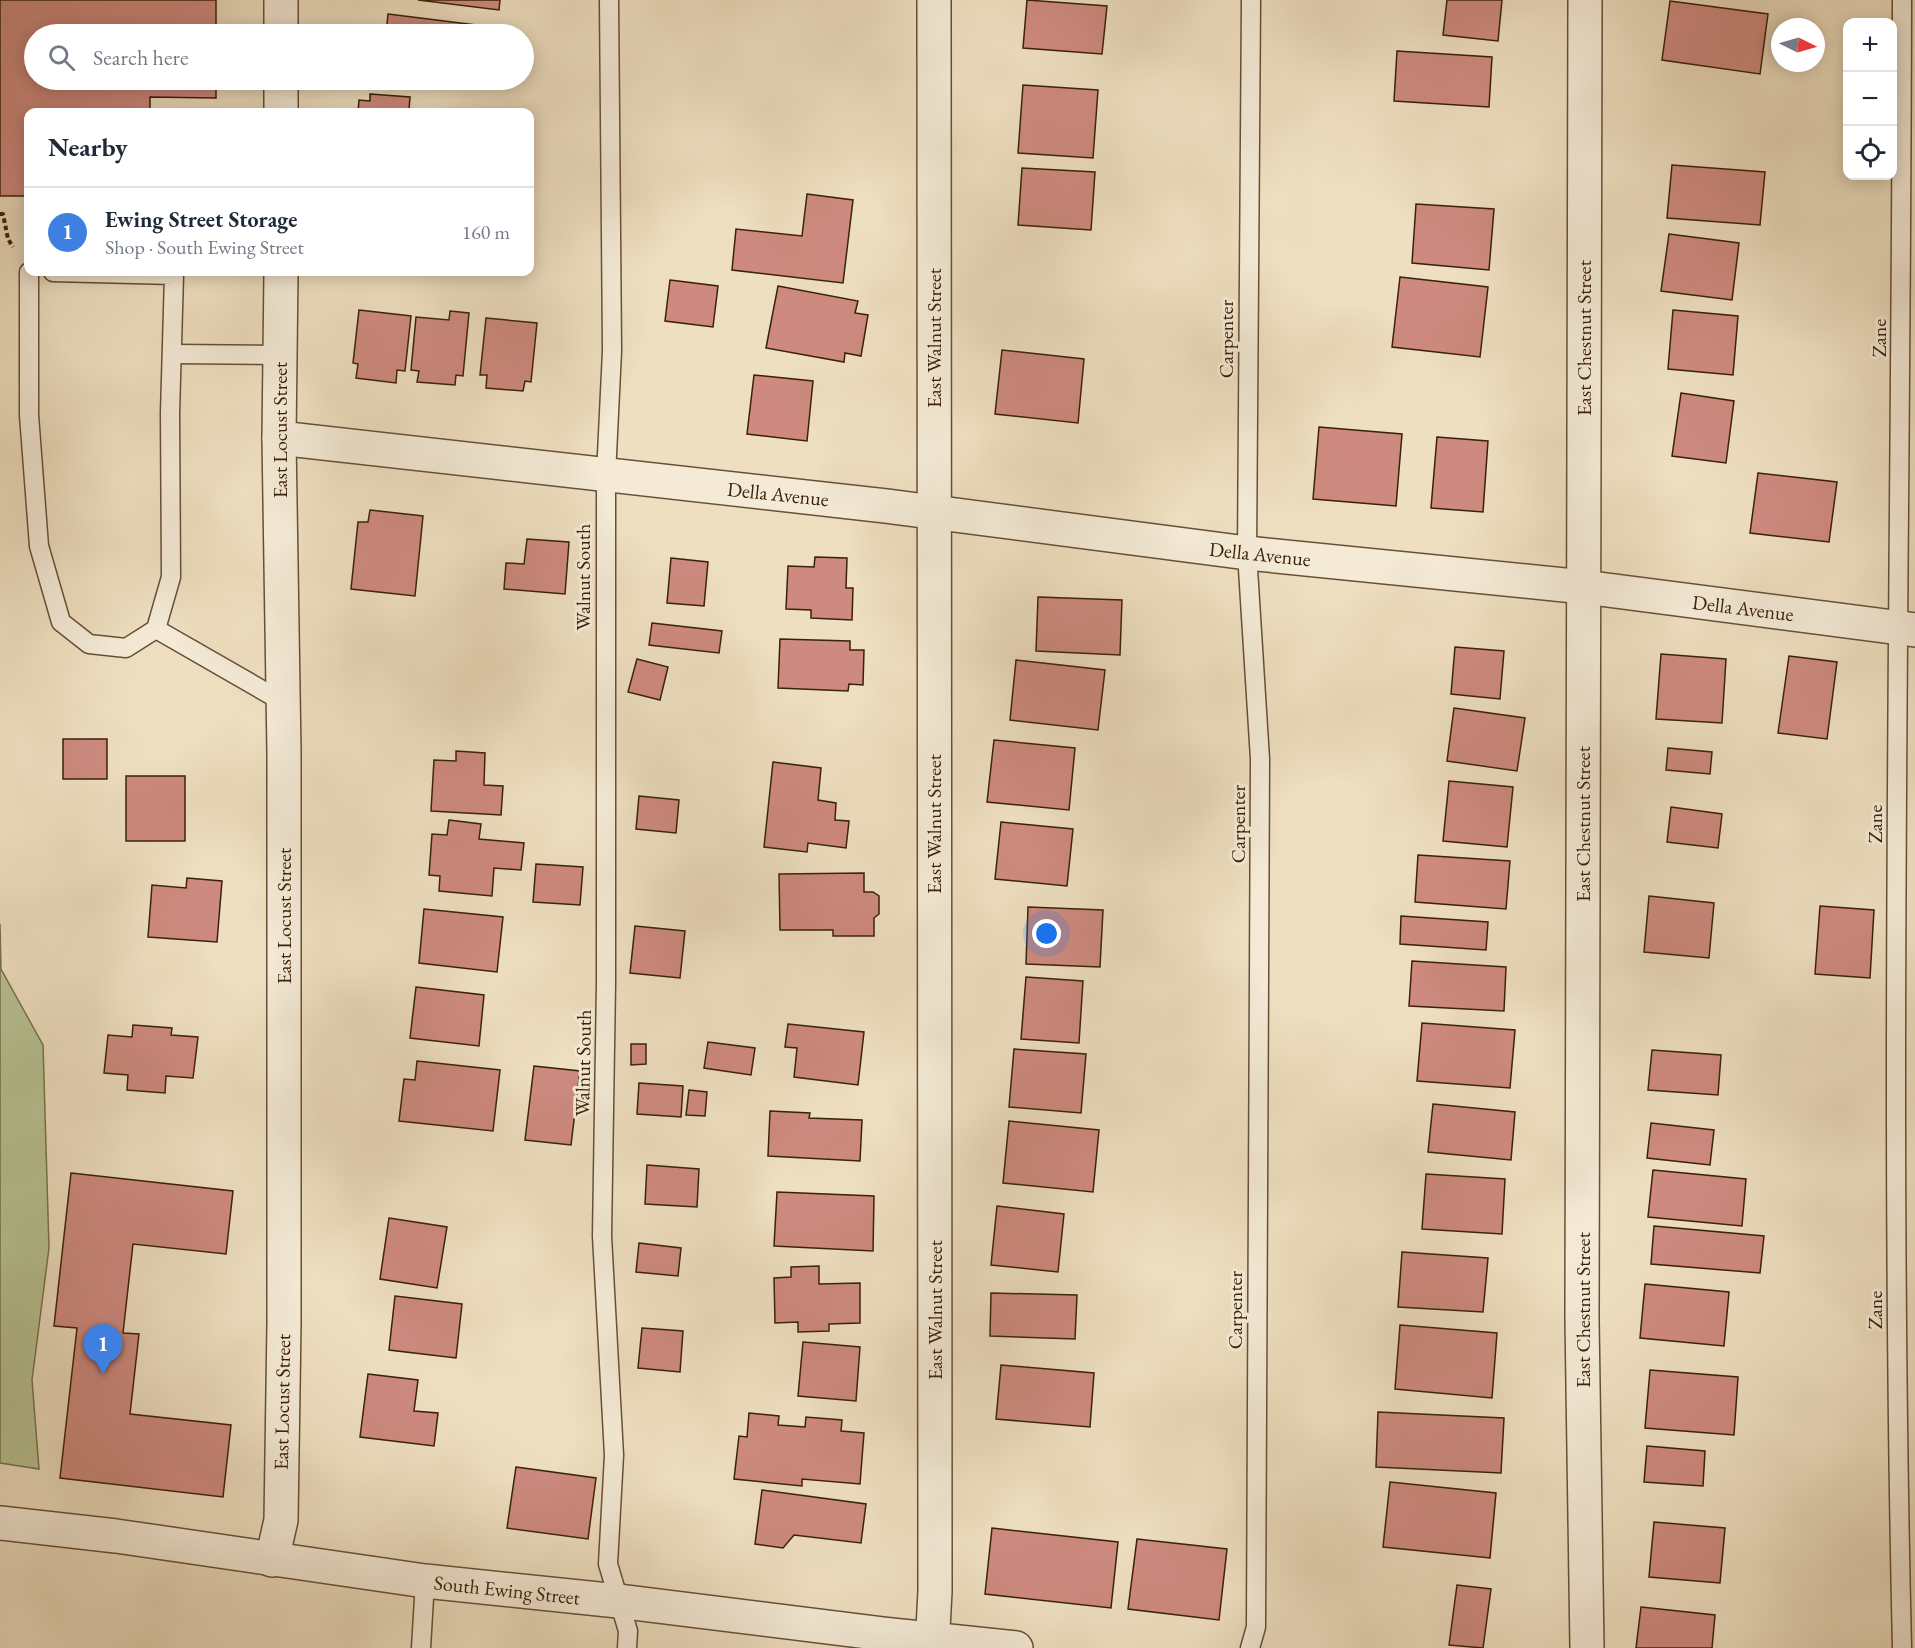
<!DOCTYPE html>
<html lang="en">
<head>
<meta charset="utf-8">
<style>
	:root { --surface:#fff; --page:#f2f2f3; --text:#1f2937; --muted:#747a83; --line:#e0e1e3; --accent:#8f2418 }
	body { margin:0; font-family:"EB Garamond",serif; background:var(--page); color:var(--text) }
	.controls { position:absolute; right:18px; top:18px; display:grid; overflow:hidden; border-radius:12px; box-shadow:0 3px 15px #0003 }
	.controls button { width:54px; height:54px; display:grid; place-items:center; padding:0; border:0; border-bottom:2px solid var(--line); background:var(--surface); color:var(--text); font:30px sans-serif }
	.compass { position:absolute; left:1771px; top:18px; width:54px; height:54px; border-radius:50%; background:var(--surface); box-shadow:0 3px 15px #0003; rotate:95deg }
	.you { position:absolute; left:1047px; top:934px; width:21px; height:21px; margin:-15px; border:4px solid #fff; border-radius:50%; background:#1a73e8; box-shadow:0 0 0 9px #1a73e833 }
	.badge { display:grid; place-items:center; width:39px; height:39px; border-radius:50%; background:var(--accent); color:#fff; font-size:20px; font-weight:700 }
	.pin { position:absolute; translate:-50% -50px; filter:drop-shadow(0 2px 3px #0008) }
	.pin::after { content:''; position:absolute; top:32px; width:21px; height:18px; background:inherit; clip-path:polygon(0 0,100% 0,50% 100%) }
	.list { margin:0; padding:0; list-style:none }
	h2 { display:flex; justify-content:space-between; align-items:center; height:78px; margin:0; padding:0 24px; font-size:26px }
	h2 small { font-size:20px; font-weight:400; color:var(--muted) }
	.list li { display:grid; grid-template-columns:39px 1fr auto; gap:18px; align-items:center; box-sizing:border-box; height:90px; padding:0 24px; border-top:2px solid var(--line) }
	.list b { display:block; font-size:22px; white-space:nowrap }
	.list p { margin:0; font-size:20px; white-space:nowrap; color:var(--muted) }
	.list em { font-size:20px; font-style:normal; color:var(--muted) }
	.icon { flex:none; width:33px; height:33px; fill:none; stroke:currentColor; stroke-width:2; stroke-linecap:round; stroke-linejoin:round }
	.map { position:relative; flex:none; width:1915px; height:1648px; overflow:hidden }
	.search { position:absolute; background:var(--surface); box-shadow:0 3px 15px #0003; left:24px; top:24px; width:510px; height:66px; display:flex; align-items:center; gap:15px; box-sizing:border-box; padding:0 21px; border-radius:33px; color:var(--muted); font-size:22px }
	.panel { position:absolute; background:var(--surface); box-shadow:0 3px 15px #0003; left:24px; top:108px; width:510px; height:168px; border-radius:12px }
	.map>svg:first-child { display:block }
</style>
</head>
<body>
<div class="map">
<svg width="1915" height="1648" viewBox="0 0 1915 1648">
	<rect width="100%" height="100%" fill="#eedfc0"/>
	<filter id="stains"><feTurbulence type="fractalNoise" baseFrequency=".00333" numOctaves="4"/><feColorMatrix values="0 0 0 0 .2 0 0 0 0 .09 0 0 0 0 .02 0 0 0 .5 -.17"/></filter>
	<radialGradient id="worn" r=".72"><stop offset=".6" stop-color="#630" stop-opacity="0"/><stop offset="1" stop-color="#630" stop-opacity=".3"/></radialGradient>
	<!-- green -->
	<polygon fill="#b7c293" stroke="#78724d" stroke-width="1.5" points="0,924 1,969 43,1045 49,1248 32,1380 39,1469 0,1463"/>
	<!-- building -->
	<g fill="#ce8a80" stroke="#3a2107" stroke-width="1.5">
		<polygon points="0,0 216,0 216,34 34,34 34,80 216,80 216,98 150,97 150,112 28,112 28,196 0,196"/>
		<polygon points="418,0 500,0 499,10"/>
		<polygon points="1027,0 1107,6 1102,54 1023,48"/>
		<polygon points="1447,0 1502,0 1498,41 1443,35"/>
		<polygon points="1670,1 1768,14 1760,74 1662,60"/>
		<polygon points="388,14 508,29 508,34 386,34"/>
		<polygon points="1397,51 1492,57 1489,107 1394,101"/>
		<polygon points="1023,85 1098,90 1093,158 1018,153"/>
		<polygon points="370,94 410,97 409,110 443,112 358,112 359,100 370,101"/>
		<polygon points="1672,165 1765,172 1760,225 1667,218"/>
		<polygon points="1022,168 1095,172 1091,230 1018,225"/>
		<polygon points="807,194 853,200 843,283 732,270 736,229 802,236"/>
		<polygon points="1416,204 1494,209 1489,270 1412,263"/>
		<polygon points="1669,234 1739,243 1732,300 1661,291"/>
		<polygon points="1400,277 1488,287 1480,357 1392,347"/>
		<polygon points="670,280 718,286 713,327 665,321"/>
		<polygon points="778,286 858,301 855,313 868,315 861,356 845,353 844,362 766,348"/>
		<polygon points="359,310 411,316 405,371 397,370 396,383 356,378 358,364 353,363"/>
		<polygon points="1673,310 1738,316 1733,375 1668,369"/>
		<polygon points="450,311 469,313 463,376 456,375 455,385 417,382 419,371 411,370 416,317 449,320"/>
		<polygon points="486,318 537,323 531,382 525,381 523,391 486,388 487,375 480,375"/>
		<polygon points="1002,350 1084,359 1078,423 995,414"/>
		<polygon points="754,375 813,381 807,441 747,434"/>
		<polygon points="1681,393 1734,401 1726,463 1672,456"/>
		<polygon points="1319,427 1402,434 1396,506 1313,499"/>
		<polygon points="1437,437 1488,441 1483,512 1431,508"/>
		<polygon points="1758,473 1837,482 1829,542 1750,533"/>
		<polygon points="370,510 423,516 415,596 351,589 358,522 368,522"/>
		<polygon points="527,539 569,542 565,594 504,589 506,563 524,564"/>
		<polygon points="815,557 847,558 846,588 853,588 852,620 811,618 811,610 786,609 788,566 814,567"/>
		<polygon points="671,558 708,562 704,606 667,603"/>
		<polygon points="1038,597 1122,600 1120,655 1036,651"/>
		<polygon points="652,623 722,631 719,653 649,645"/>
		<polygon points="780,639 850,641 850,650 864,650 863,685 849,684 848,691 778,688"/>
		<polygon points="1455,647 1504,651 1500,699 1451,694"/>
		<polygon points="1661,654 1726,659 1722,723 1656,719"/>
		<polygon points="1789,656 1837,662 1827,739 1778,733"/>
		<polygon points="637,659 668,667 660,700 628,692"/>
		<polygon points="1016,660 1105,670 1098,730 1010,720"/>
		<polygon points="1454,708 1525,718 1517,771 1447,761"/>
		<rect x="63" y="739" width="44" height="40"/>
		<polygon points="994,740 1075,748 1069,810 987,802"/>
		<polygon points="1668,748 1712,752 1710,774 1666,770"/>
		<polygon points="456,751 485,753 484,785 503,786 501,815 431,811 434,760 456,761"/>
		<polygon points="773,762 821,768 818,800 836,803 835,820 849,821 846,848 808,843 807,852 764,847"/>
		<rect x="126" y="776" width="59" height="65"/>
		<polygon points="1449,781 1513,787 1507,847 1443,841"/>
		<polygon points="639,796 679,800 676,833 636,829"/>
		<polygon points="1671,807 1722,814 1718,848 1667,842"/>
		<polygon points="449,820 481,824 479,839 524,843 521,870 494,868 492,896 439,891 440,876 429,875 432,834 447,835"/>
		<polygon points="1001,822 1073,829 1067,886 995,879"/>
		<polygon points="1418,855 1510,861 1506,909 1415,902"/>
		<polygon points="536,864 583,867 580,905 533,902"/>
		<polygon points="864,873 864,892 873,892 879,896 879,914 874,918 874,936 833,936 833,930 780,930 779,874"/>
		<polygon points="187,878 222,881 217,942 148,937 152,885 186,888"/>
		<polygon points="1649,896 1714,903 1709,958 1644,952"/>
		<polygon points="1820,906 1874,910 1870,978 1815,974"/>
		<polygon points="1028,907 1103,910 1100,967 1026,964"/>
		<polygon points="424,909 503,917 497,972 419,963"/>
		<polygon points="1401,916 1488,922 1486,950 1400,944"/>
		<polygon points="635,926 685,931 680,978 630,973"/>
		<polygon points="1412,961 1506,967 1504,1011 1409,1006"/>
		<polygon points="1026,977 1083,981 1079,1043 1021,1039"/>
		<polygon points="416,987 484,995 479,1046 410,1038"/>
		<polygon points="1422,1023 1515,1030 1510,1088 1417,1081"/>
		<polygon points="788,1024 864,1032 858,1085 794,1077 797,1048 785,1047"/>
		<polygon points="133,1025 172,1028 171,1035 198,1037 193,1078 166,1076 165,1093 127,1090 128,1075 104,1073 108,1035 132,1037"/>
		<polygon points="708,1042 755,1048 751,1075 704,1068"/>
		<polygon points="631,1044 646,1044 646,1064 631,1065"/>
		<polygon points="1014,1049 1086,1054 1081,1113 1009,1107"/>
		<polygon points="1652,1050 1721,1055 1718,1095 1648,1090"/>
		<polygon points="417,1061 500,1070 493,1131 399,1121 404,1079 415,1080"/>
		<polygon points="534,1066 580,1071 571,1145 525,1140"/>
		<polygon points="639,1083 683,1086 681,1117 637,1114"/>
		<polygon points="689,1090 707,1092 705,1116 686,1115"/>
		<polygon points="1433,1104 1515,1112 1511,1160 1428,1152"/>
		<polygon points="770,1111 810,1113 809,1118 862,1120 860,1161 768,1156"/>
		<polygon points="1009,1121 1099,1130 1093,1192 1003,1183"/>
		<polygon points="1651,1123 1714,1130 1710,1165 1647,1158"/>
		<polygon points="647,1165 699,1169 697,1207 645,1204"/>
		<polygon points="1653,1170 1746,1179 1742,1226 1648,1217"/>
		<polygon points="71,1173 233,1191 226,1254 133,1244 123,1333 139,1334 130,1414 231,1425 223,1497 60,1478 77,1328 54,1326"/>
		<polygon points="1426,1174 1505,1179 1502,1234 1422,1229"/>
		<polygon points="777,1192 874,1196 873,1251 774,1246"/>
		<polygon points="997,1206 1064,1214 1058,1272 991,1265"/>
		<polygon points="389,1218 447,1227 437,1288 380,1279"/>
		<polygon points="1654,1226 1764,1236 1760,1273 1651,1264"/>
		<polygon points="639,1243 681,1248 678,1276 636,1272"/>
		<polygon points="1402,1252 1488,1258 1483,1312 1398,1307"/>
		<polygon points="819,1266 819,1284 860,1283 860,1323 829,1324 829,1331 798,1332 798,1322 775,1323 774,1278 791,1277 791,1267"/>
		<polygon points="1645,1284 1729,1292 1724,1346 1640,1338"/>
		<polygon points="991,1293 1077,1295 1075,1339 990,1336"/>
		<polygon points="395,1296 462,1304 456,1358 389,1350"/>
		<polygon points="1400,1325 1497,1333 1492,1398 1395,1389"/>
		<polygon points="642,1328 683,1331 680,1372 638,1368"/>
		<polygon points="803,1342 860,1347 856,1401 798,1396"/>
		<polygon points="1001,1365 1094,1373 1090,1427 996,1419"/>
		<polygon points="1650,1370 1738,1377 1734,1435 1645,1428"/>
		<polygon points="368,1374 418,1380 414,1411 438,1413 434,1446 360,1437"/>
		<polygon points="1378,1412 1504,1418 1501,1473 1376,1467"/>
		<polygon points="749,1413 779,1416 778,1425 805,1427 806,1417 842,1420 841,1431 864,1433 860,1484 802,1479 802,1486 734,1479 739,1436 747,1437"/>
		<polygon points="1647,1446 1705,1451 1703,1486 1644,1482"/>
		<polygon points="516,1467 596,1478 588,1539 507,1528"/>
		<polygon points="1390,1482 1496,1493 1490,1558 1383,1547"/>
		<polygon points="762,1490 866,1504 861,1543 794,1535 783,1548 755,1544"/>
		<polygon points="1654,1522 1725,1528 1720,1583 1649,1577"/>
		<polygon points="992,1528 1118,1542 1111,1608 985,1594"/>
		<polygon points="1137,1539 1227,1549 1219,1620 1128,1609"/>
		<polygon points="1457,1585 1491,1589 1483,1648 1449,1645"/>
		<polygon points="1641,1607 1715,1615 1712,1648 1636,1648"/>
	</g>
	<g fill="none" stroke-linecap="round" stroke-linejoin="round">
		<!-- service casing -->
		<g stroke="#675035" stroke-width="21">
			<g id="service">
				<polyline points="609,0 612,351 606,475 606,984 602,1236 614,1455 608,1564 628,1631 627,1648"/>
				<polyline points="29,272 29,415 39,546 61,622 89,644 126,648 156,629 171,577 170,413 174,275 53,272"/>
				<polyline points="173,354 281,355"/>
				<polyline points="156,629 283,702"/>
				<polyline points="421,1648 425,1581"/>
				<polyline points="1250,1648 1256,1627 1260,759 1247,553 1251,0"/>
				<path d="M1902,1648c-13,-549 -1,-1099 0,-1648"/>
			</g>
		</g>
		<!-- minor casing -->
		<g stroke="#675035" stroke-width="36">
			<g id="minor">
				<polyline points="1585,0 1582,1320 1587,1648"/>
				<polyline points="281,34 281,0"/>
				<polyline points="281,112 281,80"/>
				<polyline points="279,438 886,506 1247,553 1584,587 1915,630"/>
				<polyline points="272,1560 281,1520 284,1323 284,753 279,438 281,272"/>
				<polyline points="932,1648 935,1591 934,0"/>
			</g>
		</g>
		<!-- tertiary casing -->
		<g stroke="#675035" stroke-width="36">
			<polyline id="tertiary" points="0,1523 116,1536 425,1581 618,1601 884,1634 1016,1648"/>
		</g>
		<!-- path -->
		<polyline stroke="#3a2107" stroke-width="4" stroke-dasharray="4.5 3" stroke-linecap="butt" points="0,214 3,214 8,239 13,247"/>
		<!-- service -->
		<use href="#service" stroke="#f4ead6" stroke-width="18"/>
		<!-- minor -->
		<use href="#minor" stroke="#f4ead6" stroke-width="33"/>
		<!-- tertiary -->
		<use href="#tertiary" stroke="#f4ead6" stroke-width="33"/>
	</g>
	<g text-anchor="middle" stroke-width="6" stroke-linejoin="round" paint-order="stroke">
		<!-- street labels -->
		<g font-size="20" fill="#3a2107" stroke="#f4ead6">
			<text transform="translate(934 338) rotate(-90)" y="7">East Walnut Street</text>
			<text transform="translate(1584 338) rotate(-90)" y="7">East Chestnut Street</text>
			<text transform="translate(1879 338) rotate(-90)" y="7">Zane</text>
			<text transform="translate(1226 339) rotate(-90)" y="7">Carpenter</text>
			<text transform="translate(280 430) rotate(-90)" y="7">East Locust Street</text>
			<text transform="translate(778 494) rotate(6)" y="7">Della Avenue</text>
			<text transform="translate(1260 554) rotate(6)" y="7">Della Avenue</text>
			<text transform="translate(583 577) rotate(-90)" y="7">Walnut South</text>
			<text transform="translate(1743 608) rotate(7)" y="7">Della Avenue</text>
			<text transform="translate(934 824) rotate(-90)" y="7">East Walnut Street</text>
			<text transform="translate(1238 824) rotate(-90)" y="7">Carpenter</text>
			<text transform="translate(1583 824) rotate(-90)" y="7">East Chestnut Street</text>
			<text transform="translate(1875 824) rotate(-90)" y="7">Zane</text>
			<text transform="translate(284 916) rotate(-90)" y="7">East Locust Street</text>
			<text transform="translate(583 1063) rotate(-89)" y="7">Walnut South</text>
			<text transform="translate(935 1310) rotate(-90)" y="7">East Walnut Street</text>
			<text transform="translate(1235 1310) rotate(-90)" y="7">Carpenter</text>
			<text transform="translate(1583 1310) rotate(-90)" y="7">East Chestnut Street</text>
			<text transform="translate(1875 1310) rotate(-90)" y="7">Zane</text>
			<text transform="translate(282 1402) rotate(-89)" y="7">East Locust Street</text>
			<text transform="translate(507 1590) rotate(6)" y="7">South Ewing Street</text>
		</g>
	</g>
	<rect width="100%" height="100%" filter="url(#stains)"/>
	<rect width="100%" height="100%" fill="url(#worn)"/>
</svg>
<div class="controls">
<button>+</button>
<button>−</button>
<button><svg class="icon" aria-label="locate" viewBox="0 0 24 24"><circle cx="12" cy="12" r="6"/><path d="M12 2v4M12 18v4M2 12h4M18 12h4"/></svg></button>
</div>
<svg class="compass" viewBox="-18 -18 36 36"><path d="M0-13l5 13h-10z" fill="#e53935"/><path d="M0 13l5-13h-10z" fill="#747a83"/></svg>
<div class="you"></div>
<div class="pin badge" style="left:103px;top:1374px;background:#3f7fe0">1</div>
<div class="search"><svg class="icon" aria-label="search" viewBox="0 0 24 24"><circle cx="10" cy="10" r="6"/><path d="M15 15l6 6"/></svg>Search here</div>
<section class="panel">
<h2>Nearby<small></small></h2>
<ul class="list">
<li><span class="badge" style="background:#3f7fe0">1</span><div><b>Ewing Street Storage</b><p>Shop · South Ewing Street</p></div><em>160 m</em></li>
</ul>
</section>
</div>
</body>
</html>
